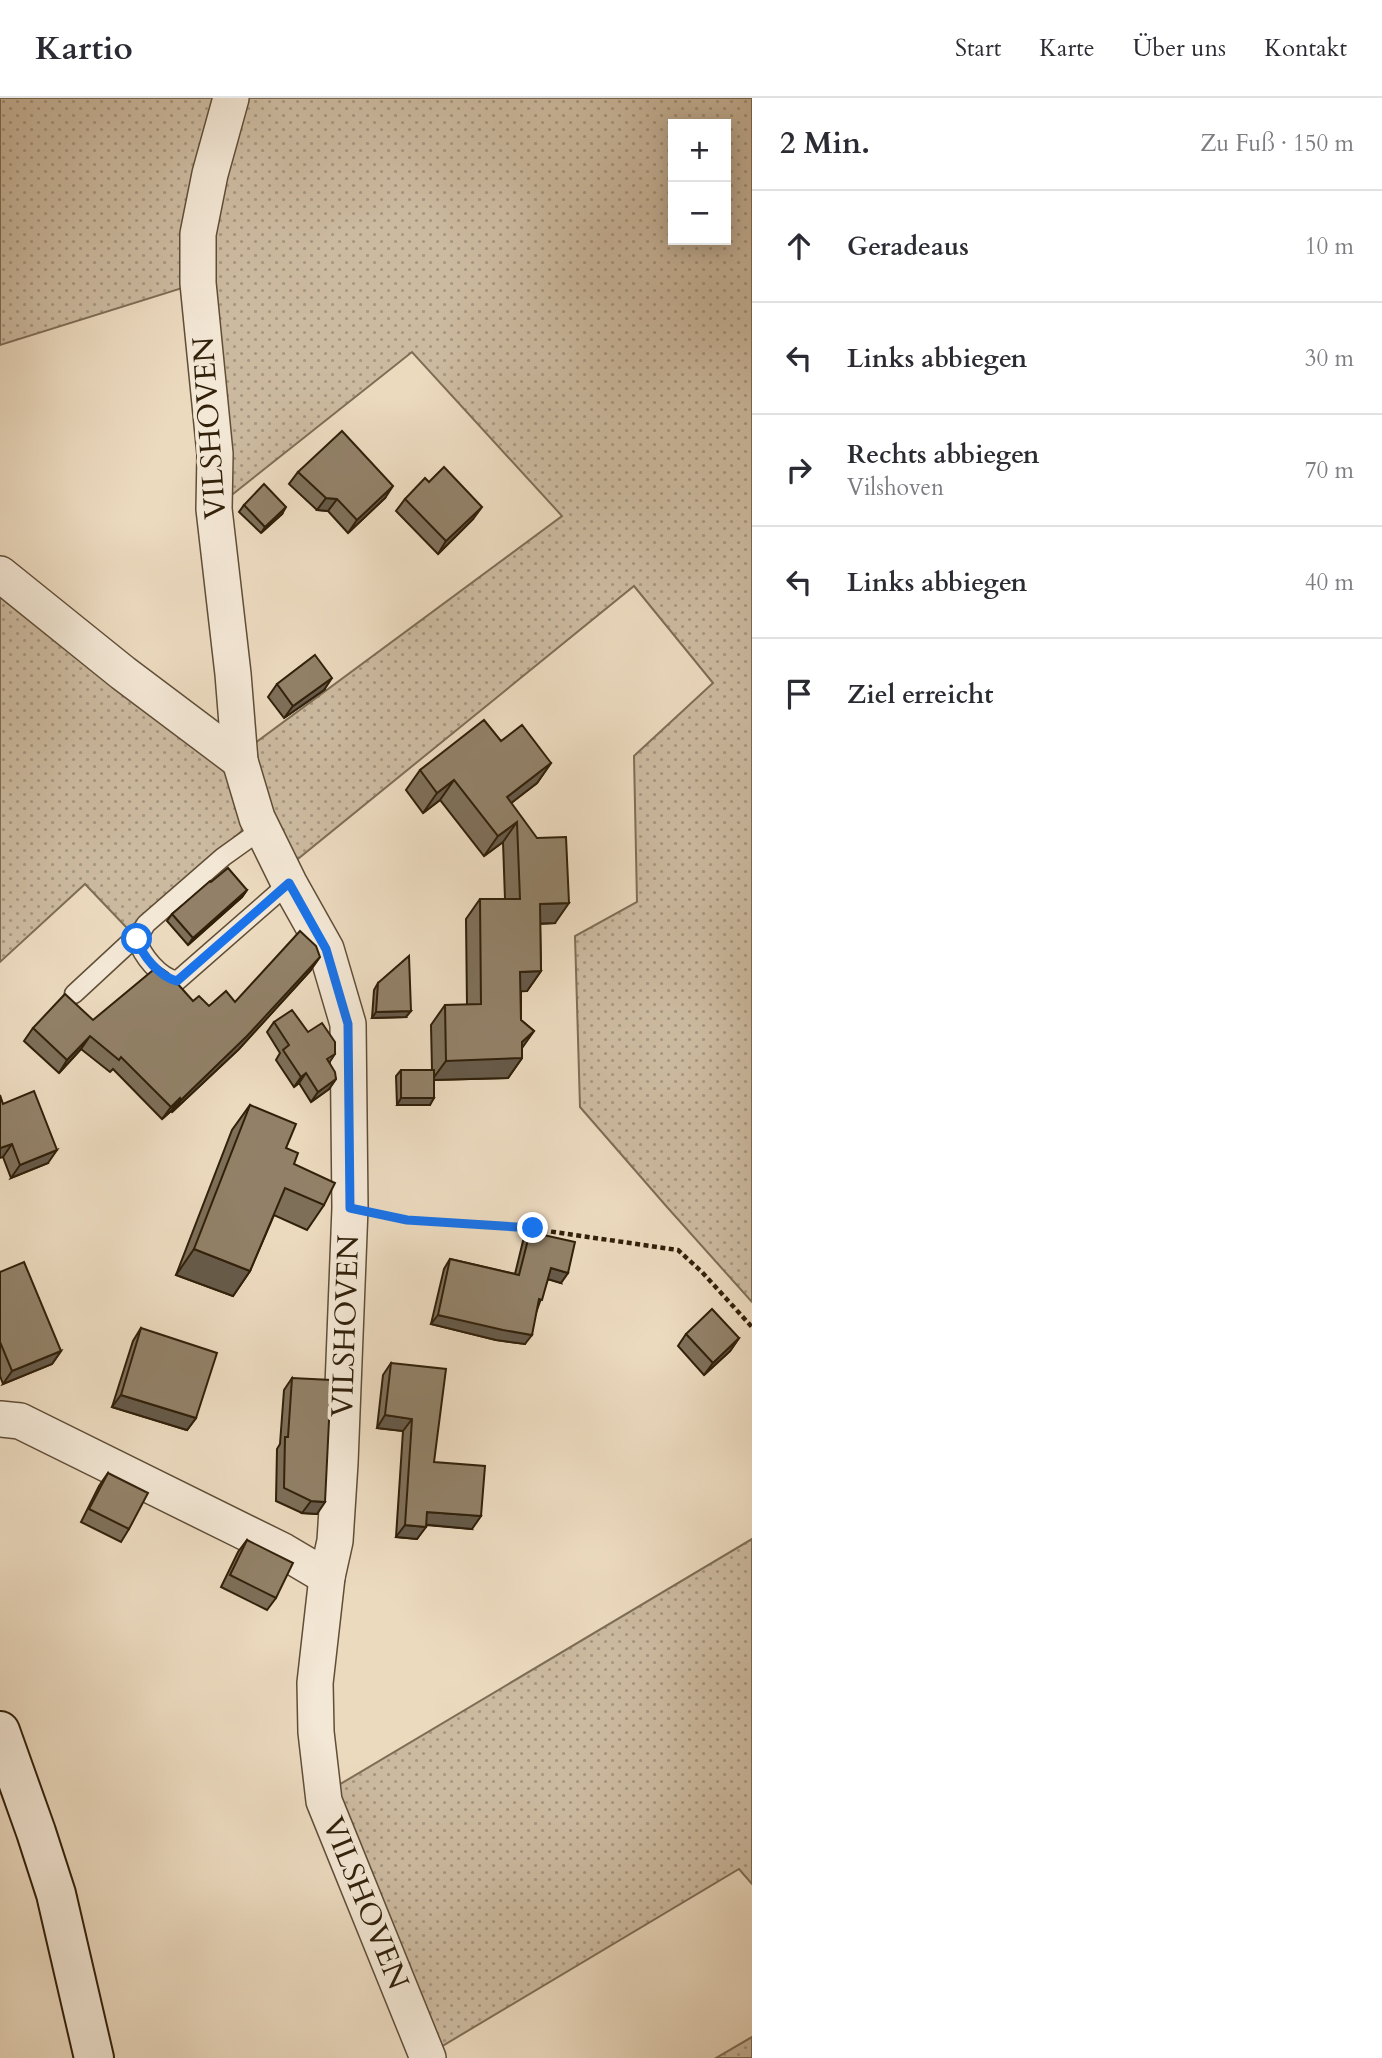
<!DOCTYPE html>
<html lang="de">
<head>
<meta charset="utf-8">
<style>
	:root { --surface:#fff; --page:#f2f2f3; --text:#2b2b33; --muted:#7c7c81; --line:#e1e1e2 }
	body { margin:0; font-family:Cardo,serif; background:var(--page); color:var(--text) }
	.controls { position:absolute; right:21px; top:21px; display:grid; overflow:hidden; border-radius:0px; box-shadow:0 4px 18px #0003 }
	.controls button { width:63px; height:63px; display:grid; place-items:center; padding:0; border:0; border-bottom:2px solid var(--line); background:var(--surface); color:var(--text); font:35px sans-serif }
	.stop { position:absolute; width:21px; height:21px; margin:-16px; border:5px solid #1a73e8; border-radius:50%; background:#fff }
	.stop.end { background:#1a73e8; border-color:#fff; box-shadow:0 2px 7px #0008 }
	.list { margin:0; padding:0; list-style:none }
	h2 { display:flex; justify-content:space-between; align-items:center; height:91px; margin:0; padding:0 28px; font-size:30px }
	h2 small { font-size:23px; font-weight:400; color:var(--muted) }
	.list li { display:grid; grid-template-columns:46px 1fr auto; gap:21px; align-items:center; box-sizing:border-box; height:112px; padding:0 28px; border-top:2px solid var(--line) }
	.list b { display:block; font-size:26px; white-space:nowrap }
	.list p { margin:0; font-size:23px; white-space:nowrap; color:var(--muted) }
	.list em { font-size:23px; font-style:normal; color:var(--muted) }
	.icon { flex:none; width:38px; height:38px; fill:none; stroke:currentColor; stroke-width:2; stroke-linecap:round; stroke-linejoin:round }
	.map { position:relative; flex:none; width:752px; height:1960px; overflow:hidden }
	header { display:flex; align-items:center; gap:42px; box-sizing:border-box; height:98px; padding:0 35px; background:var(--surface); border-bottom:2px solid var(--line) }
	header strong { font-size:33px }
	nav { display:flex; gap:38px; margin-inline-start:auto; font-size:24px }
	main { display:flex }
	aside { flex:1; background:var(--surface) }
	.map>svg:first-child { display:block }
</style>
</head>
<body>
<header>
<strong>Kartio</strong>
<nav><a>Start</a><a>Karte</a><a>Über uns</a><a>Kontakt</a></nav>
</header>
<main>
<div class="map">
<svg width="752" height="1960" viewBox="0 0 752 1960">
	<defs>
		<pattern id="grass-dots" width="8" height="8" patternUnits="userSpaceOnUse" patternTransform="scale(1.75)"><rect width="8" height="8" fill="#ccbaa0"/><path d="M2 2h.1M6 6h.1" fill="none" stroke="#a69781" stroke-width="1.8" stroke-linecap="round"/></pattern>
	</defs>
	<rect width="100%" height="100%" fill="#ecdabf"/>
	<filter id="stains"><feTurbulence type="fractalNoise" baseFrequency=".00286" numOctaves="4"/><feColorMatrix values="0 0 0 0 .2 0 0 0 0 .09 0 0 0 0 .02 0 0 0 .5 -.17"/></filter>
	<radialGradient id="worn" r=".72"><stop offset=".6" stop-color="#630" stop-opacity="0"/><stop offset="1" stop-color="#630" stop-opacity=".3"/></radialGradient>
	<!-- grass -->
	<g fill="url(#grass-dots)" stroke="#7e6d55" stroke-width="2" fill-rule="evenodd">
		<path d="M0,0h752v1204l-85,-95 -87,-100 -5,-171 62,-34 -3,-146 79,-73 -79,-97 -351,285 -43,-117 322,-238 -150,-164 -198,157 -16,-226 -198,62zM673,26h53v116h-53z"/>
		<polygon points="0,476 240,663 257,720 128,831 85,786 0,864"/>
		<polygon points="752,1441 752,1786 739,1771 434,1953 332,1691"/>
		<polygon points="752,1939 752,1960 716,1960"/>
	</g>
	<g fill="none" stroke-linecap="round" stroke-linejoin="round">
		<!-- service casing -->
		<g stroke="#604e37" stroke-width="21">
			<g id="service">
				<path d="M262,731l-39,28 -77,67 -9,15c5,17 22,38 40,42l112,-98"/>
				<polyline points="74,896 142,833"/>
			</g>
		</g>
		<!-- minor casing -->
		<g stroke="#604e37" stroke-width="38">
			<g id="minor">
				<polyline points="231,0 210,76 198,136 198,185 215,356 214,411 233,576 240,663 257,720 289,785 326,851 348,926 350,1110 340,1365 335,1443 327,1479 315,1585 316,1634 324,1703 428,1960"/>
				<polyline points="0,476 123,575 240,663"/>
				<polyline points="0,1321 20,1323 283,1453 327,1479"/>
			</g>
		</g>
		<!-- secondary casing -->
		<g stroke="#31200a" stroke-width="42">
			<polyline id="secondary" points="0,1633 36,1734 56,1796 94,1960"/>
		</g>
		<!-- path -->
		<polyline stroke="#31200a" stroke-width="4.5" stroke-dasharray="5 3.5" stroke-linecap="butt" points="382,1117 407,1122 533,1131 678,1152 702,1174 752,1229"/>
		<!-- service -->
		<use href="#service" stroke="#f3e7d5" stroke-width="18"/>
		<!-- minor -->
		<use href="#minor" stroke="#f3e7d5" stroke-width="35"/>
		<!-- secondary -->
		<use href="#secondary" stroke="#f3e7d5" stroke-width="38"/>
	</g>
	<!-- wall -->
	<g fill="#7e6f59" stroke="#31200a" stroke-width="2">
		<polygon points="298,374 385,400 348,435 328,413 317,412 289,386"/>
		<polygon points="429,384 473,421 438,456 396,413 405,401"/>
		<polygon points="244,407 282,416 261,435 239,414"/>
		<polygon points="277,586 324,592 284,620 268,599"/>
		<polygon points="501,643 551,665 537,685 511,705 555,825 540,826 541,873 527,893 521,893 521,922 534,933 522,949 522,960 508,980 434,982 430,1007 397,1007 396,978 401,972 432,972 431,927 445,907 467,907 466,821 480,801 505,801 503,744 484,758 440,702 423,715 406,692 420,672"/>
		<polygon points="211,784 247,792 242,799 188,847 167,823 172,816"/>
		<polygon points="311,872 239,951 172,1014 171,1013 162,1021 113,971 110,974 81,951 59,975 24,943 33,930 93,922 193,903 209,908 235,904"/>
		<polygon points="378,885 406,919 372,920 374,892"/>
		<polygon points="274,924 308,934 335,956 329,965 336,981 329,991 311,1004 299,985 294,989 276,962 280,955 267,934"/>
		<polygon points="3,1006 48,1065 11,1080 3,1059"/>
		<polygon points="250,1007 286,1050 294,1066 324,1107 307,1132 274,1117 250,1173 233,1198 176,1177 232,1032"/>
		<polygon points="530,1134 561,1185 548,1181 525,1246 496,1242 431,1226 444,1171 450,1161 515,1176 523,1143"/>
		<polygon points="0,1174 61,1253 52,1266 3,1286 0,1278"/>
		<polygon points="141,1230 196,1320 187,1332 112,1309 133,1243"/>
		<polygon points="686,1236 739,1240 730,1253 704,1277 678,1248"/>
		<polygon points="391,1265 434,1364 472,1431 426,1427 417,1441 396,1439 403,1333 377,1330 383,1277"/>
		<polygon points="292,1280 317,1416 302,1415 276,1403 277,1351 280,1346 284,1292"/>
		<polygon points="108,1375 129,1431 121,1444 81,1424 99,1388"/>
		<polygon points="247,1442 276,1500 267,1512 221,1489 238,1454"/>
	</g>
	<!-- shaded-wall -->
	<g fill="#665a49" stroke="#31200a" stroke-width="2">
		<polygon points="393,388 385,400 348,435 357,422"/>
		<polygon points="326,400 337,401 328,413 317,412"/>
		<polygon points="286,409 282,416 261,435 265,429"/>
		<polygon points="482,409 473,421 438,456 446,443"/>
		<polygon points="332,580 324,592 284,620 293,608"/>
		<polygon points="551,665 537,685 493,719 507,699"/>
		<polygon points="454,682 440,702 423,715 437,695"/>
		<polygon points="517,724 503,744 484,758 498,738"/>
		<polygon points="247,792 242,799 188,847 193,840"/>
		<polygon points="569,805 555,825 526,826 540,806"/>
		<polygon points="320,859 311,872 239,951 172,1014 181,1002"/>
		<polygon points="541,873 527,893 506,894 520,874"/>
		<polygon points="411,913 406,919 372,920 376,914"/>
		<polygon points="534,933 520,953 522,960 508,980 432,982 446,963 522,944"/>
		<polygon points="90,938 81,951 59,975 67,962"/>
		<polygon points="306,975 299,985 294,989 301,979"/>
		<polygon points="336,981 329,991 311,1004 318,994"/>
		<polygon points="180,1000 171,1013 162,1021 171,1009"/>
		<polygon points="401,1000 434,1000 430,1007 397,1007"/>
		<polygon points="12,1046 3,1059 0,1060 0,1050"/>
		<polygon points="57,1052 48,1065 11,1080 20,1067"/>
		<polygon points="194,1151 250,1173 233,1198 176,1177"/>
		<polygon points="551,1170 568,1175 561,1185 544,1180"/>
		<polygon points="438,1217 532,1237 525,1246 496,1242 431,1226"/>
		<polygon points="739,1240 730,1253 704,1277 713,1265"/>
		<polygon points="61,1253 52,1266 3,1286 12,1273"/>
		<polygon points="121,1297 196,1320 187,1332 112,1309"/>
		<polygon points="385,1317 412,1321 403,1333 377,1330"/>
		<polygon points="311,1403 325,1404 317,1416 302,1415"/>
		<polygon points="427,1414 481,1418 472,1431 419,1426"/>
		<polygon points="405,1427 426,1429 417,1441 396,1439"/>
	</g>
	<!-- building -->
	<g fill="#928168" stroke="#31200a" stroke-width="2">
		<polygon points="342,333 393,388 357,422 337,401 326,400 298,374"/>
		<polygon points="444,369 482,409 446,443 405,401 425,380 429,384"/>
		<polygon points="264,386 286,409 265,429 244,407"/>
		<polygon points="315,557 332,580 293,608 277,586"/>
		<polygon points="484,622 501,643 522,627 551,665 507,699 537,740 566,739 569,805 540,806 541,873 520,874 521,922 534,933 522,944 522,960 446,963 445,907 481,906 480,801 520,801 517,724 498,738 454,682 437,695 420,672"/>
		<polygon points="228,770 247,792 193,840 172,816 210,783 211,784"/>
		<polygon points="300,833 316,848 320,859 247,938 181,1002 180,1000 171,1009 121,959 119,962 90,938 67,962 33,930 65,896 93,922 158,868 168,875 193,903 199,898 209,908 226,893 235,904"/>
		<polygon points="409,858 411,913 376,914 378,885"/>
		<polygon points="292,912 308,934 322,925 335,944 335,956 327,961 335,974 336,981 318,994 306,975 301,979 283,952 289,947 274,924"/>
		<rect x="401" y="972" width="33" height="28"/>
		<polygon points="34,993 57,1052 20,1067 12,1046 0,1050 0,997 3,1006"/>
		<polygon points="250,1007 296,1026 286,1050 298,1055 294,1066 335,1085 324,1107 285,1090 250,1173 194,1151"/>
		<polygon points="530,1134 575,1144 568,1175 551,1170 542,1202 539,1201 532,1237 503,1232 438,1217 450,1161 519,1177"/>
		<polygon points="24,1164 61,1253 12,1273 0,1244 0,1174"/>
		<polygon points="712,1211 739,1240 713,1265 686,1236"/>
		<polygon points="141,1230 217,1255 196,1320 121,1297"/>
		<polygon points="391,1265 446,1271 434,1364 485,1368 481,1418 427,1414 426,1429 405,1427 412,1321 385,1317"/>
		<polygon points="292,1280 331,1282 325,1404 311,1403 284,1390 285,1339 288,1339"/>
		<polygon points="108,1375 148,1395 129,1431 89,1411"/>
		<polygon points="247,1442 293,1465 276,1500 230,1477"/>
	</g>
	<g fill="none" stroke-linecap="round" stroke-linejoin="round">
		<!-- route -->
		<path stroke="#1a73e8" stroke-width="9" d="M137,841c5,17 23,38 40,42l112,-98 37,66 22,75 2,184 57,12 126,8"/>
	</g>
	<g text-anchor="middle" stroke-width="7" stroke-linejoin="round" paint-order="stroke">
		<!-- street labels -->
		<g font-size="30" fill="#31200a" stroke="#f3e7d5">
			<text transform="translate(209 330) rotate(-94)" y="10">VILSHOVEN</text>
			<text transform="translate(345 1228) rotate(-88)" y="10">VILSHOVEN</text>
			<text transform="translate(366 1805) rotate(68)" y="10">VILSHOVEN</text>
		</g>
	</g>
	<rect width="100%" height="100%" filter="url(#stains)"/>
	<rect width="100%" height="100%" fill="url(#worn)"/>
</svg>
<div class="controls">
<button>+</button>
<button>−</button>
</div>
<div class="stop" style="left:137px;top:841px"></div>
<div class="stop end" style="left:533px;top:1130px"></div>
</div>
<aside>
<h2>2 Min.<small>Zu Fuß · 150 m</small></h2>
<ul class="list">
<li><svg class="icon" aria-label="ahead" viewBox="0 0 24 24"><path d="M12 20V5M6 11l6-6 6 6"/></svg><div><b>Geradeaus</b></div><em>10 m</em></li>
<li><svg class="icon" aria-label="left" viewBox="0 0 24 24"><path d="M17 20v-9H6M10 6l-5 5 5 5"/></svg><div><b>Links abbiegen</b></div><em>30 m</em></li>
<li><svg class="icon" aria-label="right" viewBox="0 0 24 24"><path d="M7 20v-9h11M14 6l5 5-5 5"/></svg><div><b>Rechts abbiegen</b><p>Vilshoven</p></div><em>70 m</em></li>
<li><svg class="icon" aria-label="left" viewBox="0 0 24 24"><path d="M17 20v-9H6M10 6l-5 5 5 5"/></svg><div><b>Links abbiegen</b></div><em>40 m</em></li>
<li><svg class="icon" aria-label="arrive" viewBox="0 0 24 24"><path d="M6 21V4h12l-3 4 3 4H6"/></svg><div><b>Ziel erreicht</b></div></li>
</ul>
</aside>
</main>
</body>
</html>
